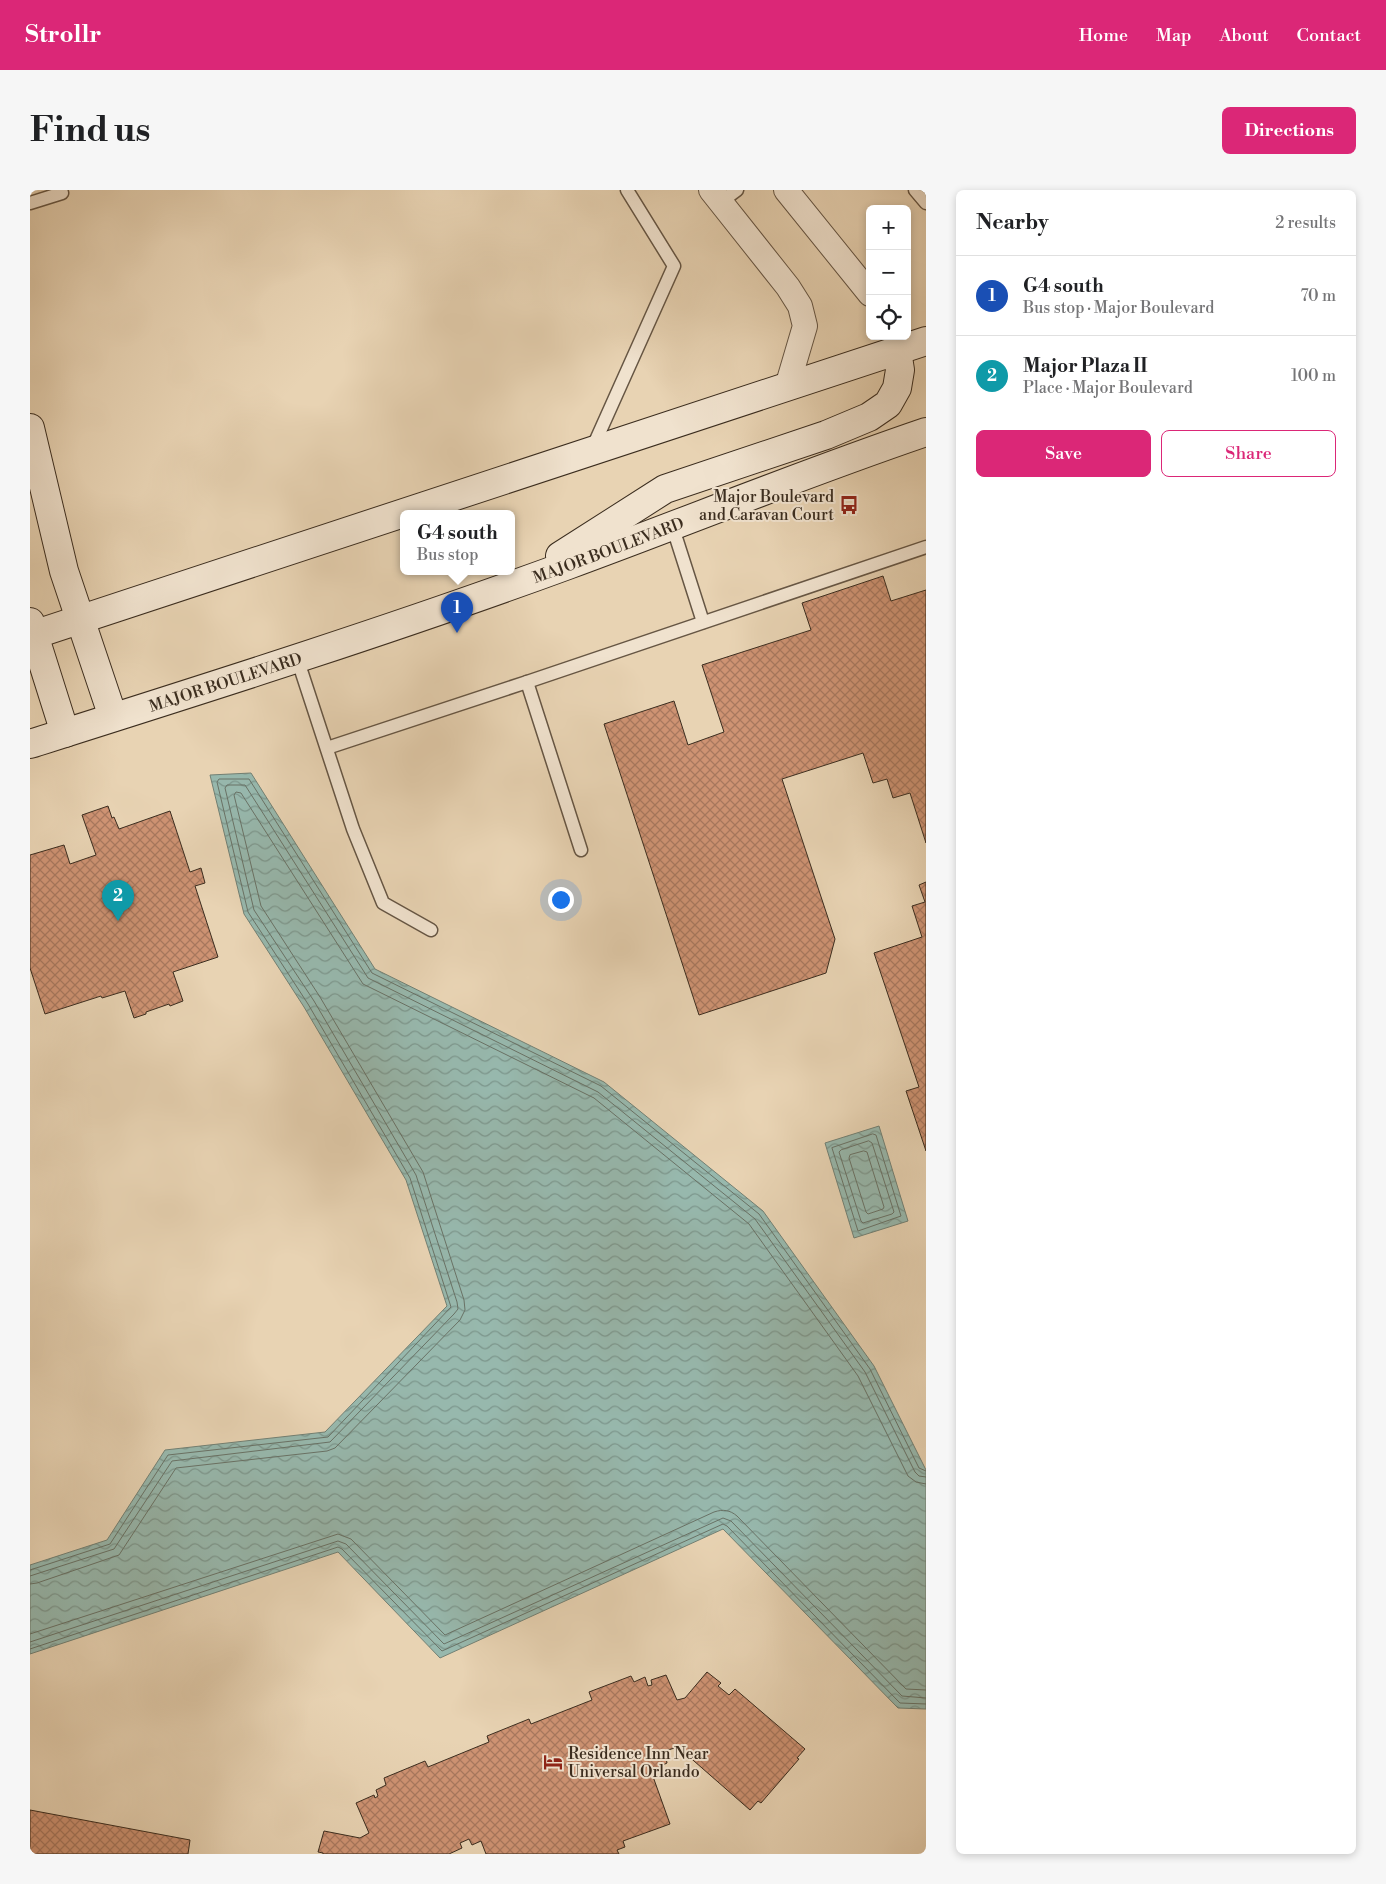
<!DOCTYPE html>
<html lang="en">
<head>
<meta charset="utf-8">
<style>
	:root { --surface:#fff; --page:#f6f6f6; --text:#202124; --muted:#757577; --line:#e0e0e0; --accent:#db2777 }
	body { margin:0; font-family:"Libre Bodoni",serif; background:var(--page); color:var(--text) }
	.controls { position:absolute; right:15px; top:15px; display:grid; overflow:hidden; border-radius:8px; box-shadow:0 2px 8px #0003 }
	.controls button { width:45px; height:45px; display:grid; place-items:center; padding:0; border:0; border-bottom:1px solid var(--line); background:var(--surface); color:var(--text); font:25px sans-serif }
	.you { position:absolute; left:530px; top:709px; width:18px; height:18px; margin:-12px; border:4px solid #fff; border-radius:50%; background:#1a73e8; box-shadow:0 0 0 8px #1a73e833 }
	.badge { display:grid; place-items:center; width:32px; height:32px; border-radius:50%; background:var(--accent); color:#fff; font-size:16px; font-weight:700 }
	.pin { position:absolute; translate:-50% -41px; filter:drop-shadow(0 1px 2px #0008) }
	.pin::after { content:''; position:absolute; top:26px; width:18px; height:15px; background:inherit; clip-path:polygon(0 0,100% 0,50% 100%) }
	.popup { position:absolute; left:370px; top:320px; width:115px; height:65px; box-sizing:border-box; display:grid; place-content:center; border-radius:8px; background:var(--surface); filter:drop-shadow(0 1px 4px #0005); font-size:16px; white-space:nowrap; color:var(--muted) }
	.popup b { font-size:19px; color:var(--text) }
	.popup::after { content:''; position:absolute; left:50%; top:100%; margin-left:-10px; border:10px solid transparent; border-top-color:var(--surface) }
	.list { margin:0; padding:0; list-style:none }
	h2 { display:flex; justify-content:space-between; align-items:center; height:65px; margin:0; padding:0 20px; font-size:21px }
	h2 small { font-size:16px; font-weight:400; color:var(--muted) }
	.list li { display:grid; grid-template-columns:32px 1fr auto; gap:15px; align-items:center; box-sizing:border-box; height:80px; padding:0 20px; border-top:1px solid var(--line) }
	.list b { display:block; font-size:19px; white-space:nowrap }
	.list p { margin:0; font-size:16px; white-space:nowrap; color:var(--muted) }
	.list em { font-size:16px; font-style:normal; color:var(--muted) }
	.actions { display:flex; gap:10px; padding:15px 20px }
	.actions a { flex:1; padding:11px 0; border:1px solid var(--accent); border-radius:8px; text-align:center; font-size:18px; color:var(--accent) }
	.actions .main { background:var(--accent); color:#fff }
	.icon { flex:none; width:28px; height:28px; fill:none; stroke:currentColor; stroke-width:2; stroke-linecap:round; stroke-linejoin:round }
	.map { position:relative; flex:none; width:896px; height:1664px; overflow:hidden; border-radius:8px }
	header { display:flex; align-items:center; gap:30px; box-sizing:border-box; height:70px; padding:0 25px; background:var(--accent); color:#fff }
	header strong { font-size:24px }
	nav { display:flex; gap:28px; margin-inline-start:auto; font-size:18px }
	.intro { display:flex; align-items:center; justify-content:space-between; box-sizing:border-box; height:120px; padding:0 30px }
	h1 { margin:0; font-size:35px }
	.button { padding:12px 22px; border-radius:8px; background:var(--accent); color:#fff; font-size:18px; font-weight:700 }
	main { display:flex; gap:30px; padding:0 30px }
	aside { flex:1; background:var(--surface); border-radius:8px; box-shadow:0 2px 8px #0003 }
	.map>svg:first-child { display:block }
</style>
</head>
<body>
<header>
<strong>Strollr</strong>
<nav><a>Home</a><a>Map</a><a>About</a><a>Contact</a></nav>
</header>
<div class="intro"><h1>Find us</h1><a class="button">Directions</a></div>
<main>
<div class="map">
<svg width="896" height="1664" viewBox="0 0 896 1664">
	<defs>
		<pattern id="water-waves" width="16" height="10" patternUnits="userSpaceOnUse" patternTransform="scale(1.25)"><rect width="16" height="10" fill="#97b8ad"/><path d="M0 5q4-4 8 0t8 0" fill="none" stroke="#7c968c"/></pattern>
		<pattern id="building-cross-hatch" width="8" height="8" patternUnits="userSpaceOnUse" patternTransform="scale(1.25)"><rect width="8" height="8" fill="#ce9373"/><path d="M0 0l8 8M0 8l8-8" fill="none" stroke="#a8785e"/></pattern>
	</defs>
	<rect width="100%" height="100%" fill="#e8d3b3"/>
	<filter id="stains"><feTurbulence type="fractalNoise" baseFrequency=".004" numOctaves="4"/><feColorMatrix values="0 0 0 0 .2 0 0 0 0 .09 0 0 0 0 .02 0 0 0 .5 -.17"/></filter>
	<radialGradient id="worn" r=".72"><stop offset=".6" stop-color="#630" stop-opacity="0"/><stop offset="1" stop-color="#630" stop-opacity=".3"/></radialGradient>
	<!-- water -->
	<g fill="url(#water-waves)" stroke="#728074">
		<polygon points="221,583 345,779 574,892 733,1021 844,1176 896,1280 896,1519 868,1518 693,1339 410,1468 308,1362 0,1464 0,1375 77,1350 135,1260 295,1242 417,1116 376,990 274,817 214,724 180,585"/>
		<polygon points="849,936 878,1031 824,1048 795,953"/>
	</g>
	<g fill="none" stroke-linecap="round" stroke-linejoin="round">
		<!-- shore -->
		<g stroke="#697266" stroke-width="1">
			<polygon points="843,944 846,945 871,1026 828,1041 802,958"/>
			<polygon points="839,951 842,953 864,1022 862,1024 833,1033 831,1031 809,962 811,960"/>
			<polygon points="834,961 837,962 854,1017 853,1019 838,1024 836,1022 819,968 820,965"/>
			<polyline points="0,1380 80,1354 138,1265 298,1247 421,1117 380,988 278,814 218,722 187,592 189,589 219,589 342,783 571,896 729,1024 840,1179 889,1278 896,1281"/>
			<polyline points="0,1386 84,1359 142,1271 300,1252 424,1124 428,1119 427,1112 386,985 284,811 224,720 195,598 197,595 215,595 338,788 568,902 725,1029 835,1182 885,1282 889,1286 896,1287"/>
			<polyline points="0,1394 7,1393 89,1365 146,1278 297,1261 305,1258 430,1130 435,1120 434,1110 393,982 290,807 231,716 204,605 206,602 211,603 333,794 564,908 719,1034 828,1186 878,1286 886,1292 896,1294"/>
			<path d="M0,1444l308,-100 13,5 94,96 269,-123c9,-3 16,-2 23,4l169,173 20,1"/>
			<polyline points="0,1452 308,1351 316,1354 414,1454 693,1328 701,1331 872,1506 896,1508"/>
			<polyline points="0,1459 308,1357 312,1359 412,1461 693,1334 697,1336 870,1513 896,1514"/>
		</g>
	</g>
	<!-- building -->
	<g fill="url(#building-cross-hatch)" stroke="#3b2d1f">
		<polygon points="853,386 861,411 896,400 896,653 880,603 863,608 857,589 843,593 833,563 752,589 805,749 796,783 669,825 574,534 644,511 658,555 694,542 672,475 781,440 772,413"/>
		<polygon points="78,616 82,628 84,627 89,639 140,621 160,682 171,678 175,693 165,696 188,767 143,782 153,811 140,816 139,814 116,822 116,824 104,828 95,801 72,808 71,806 15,824 0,778 0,665 34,655 40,674 66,665 52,625"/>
		<polygon points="896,692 896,961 876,901 889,897 844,763 892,747 882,716 895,712 889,695"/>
		<polygon points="677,1482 691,1493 688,1496 699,1505 705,1499 775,1559 767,1568 769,1569 731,1613 728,1611 720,1620 648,1557 638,1560 636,1568 637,1573 621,1581 640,1634 593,1651 595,1657 587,1660 589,1664 456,1664 451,1651 442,1655 439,1649 430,1653 432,1658 419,1664 293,1664 293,1663 288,1662 294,1641 330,1648 339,1643 326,1613 344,1605 345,1608 348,1606 346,1600 356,1595 354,1588 395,1571 398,1577 459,1552 457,1546 499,1529 501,1534 562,1510 559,1502 601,1486 604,1492 615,1487 618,1496 622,1495 621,1490 636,1485 647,1510 655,1508"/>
		<polygon points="0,1620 160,1650 158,1664 0,1664"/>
	</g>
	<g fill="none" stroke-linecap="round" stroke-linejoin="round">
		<!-- lane casing -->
		<g stroke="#665644" stroke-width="15">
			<g id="lane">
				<polyline points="885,0 896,13"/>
				<polyline points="691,12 707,0"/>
				<polyline points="0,13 32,3 31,0"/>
				<polyline points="562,259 644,76 597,0"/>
				<polyline points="642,335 673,432"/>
				<polyline points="267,468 323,639 353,713 401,740"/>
				<polyline points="497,492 551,660"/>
				<polyline points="297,558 497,492 896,357"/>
			</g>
		</g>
		<!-- street casing -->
		<g stroke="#665644" stroke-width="26">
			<g id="street">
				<polyline points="681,0 758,97 770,116 775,136 757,197"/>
				<polyline points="756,0 840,104"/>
			</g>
		</g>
		<!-- secondary casing -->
		<g stroke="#3b2d1f" stroke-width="30">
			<g id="secondary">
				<polyline points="0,238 34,381 83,527"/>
				<polyline points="530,366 635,299 796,245 839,227 858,214 867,198 870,180 867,161"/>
				<polyline points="0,432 35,543"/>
				<polyline points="0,446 896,151"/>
				<path id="s1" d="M0,554c180,-57 361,-114 538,-179 120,-44 237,-92 358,-133"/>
			</g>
		</g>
		<!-- lane -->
		<use href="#lane" stroke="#f0e2ce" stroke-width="12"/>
		<!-- street -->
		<use href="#street" stroke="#f0e2ce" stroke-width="24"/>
		<!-- secondary -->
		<use href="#secondary" stroke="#f0e2ce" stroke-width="28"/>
	</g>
	<!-- icons -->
	<defs>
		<g id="bus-bare" transform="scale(1.5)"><path d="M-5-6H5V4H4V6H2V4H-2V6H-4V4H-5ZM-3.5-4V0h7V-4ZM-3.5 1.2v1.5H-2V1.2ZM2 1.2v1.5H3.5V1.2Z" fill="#8f2418" stroke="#f0e2ce" stroke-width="2.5" paint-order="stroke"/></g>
		<g id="hotel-bare" transform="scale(1.5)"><path d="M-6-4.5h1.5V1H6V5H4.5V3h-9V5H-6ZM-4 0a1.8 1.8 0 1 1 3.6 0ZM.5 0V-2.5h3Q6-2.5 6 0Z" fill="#8f2418" stroke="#f0e2ce" stroke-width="2.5" paint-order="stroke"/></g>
	</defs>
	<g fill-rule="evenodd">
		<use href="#bus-bare" x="819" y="315"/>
		<use href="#hotel-bare" x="523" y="1572"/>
	</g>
	<g text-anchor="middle" stroke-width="4" stroke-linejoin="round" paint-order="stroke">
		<!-- poi labels -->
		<g font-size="16" fill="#3b2d1f" stroke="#f0e2ce" text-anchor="end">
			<text x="804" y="312">Major Boulevard<tspan x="804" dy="18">and Caravan Court</tspan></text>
			<text x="538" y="1569" text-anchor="start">Residence Inn Near<tspan x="538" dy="18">Universal Orlando</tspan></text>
		</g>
		<!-- street labels -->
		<g font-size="16" fill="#3b2d1f" stroke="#f0e2ce">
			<text dy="6" stroke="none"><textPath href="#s1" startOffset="610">MAJOR BOULEVARD</textPath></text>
			<text dy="6" stroke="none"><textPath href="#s1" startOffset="205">MAJOR BOULEVARD</textPath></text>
		</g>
	</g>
	<rect width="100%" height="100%" filter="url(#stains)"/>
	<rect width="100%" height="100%" fill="url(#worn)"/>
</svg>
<div class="controls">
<button>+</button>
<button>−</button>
<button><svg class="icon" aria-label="locate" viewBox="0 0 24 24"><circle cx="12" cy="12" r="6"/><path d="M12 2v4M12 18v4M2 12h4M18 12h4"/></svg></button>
</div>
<div class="you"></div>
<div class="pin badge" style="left:427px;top:443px;background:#1a4fb4">1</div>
<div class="popup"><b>G4 south</b>Bus stop</div>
<div class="pin badge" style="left:88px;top:731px;background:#0f9aa8">2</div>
</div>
<aside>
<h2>Nearby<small>2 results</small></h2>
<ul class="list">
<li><span class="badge" style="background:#1a4fb4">1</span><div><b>G4 south</b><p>Bus stop · Major Boulevard</p></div><em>70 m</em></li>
<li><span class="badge" style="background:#0f9aa8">2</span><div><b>Major Plaza II</b><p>Place · Major Boulevard</p></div><em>100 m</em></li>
</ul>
<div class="actions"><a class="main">Save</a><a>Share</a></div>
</aside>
</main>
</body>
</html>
